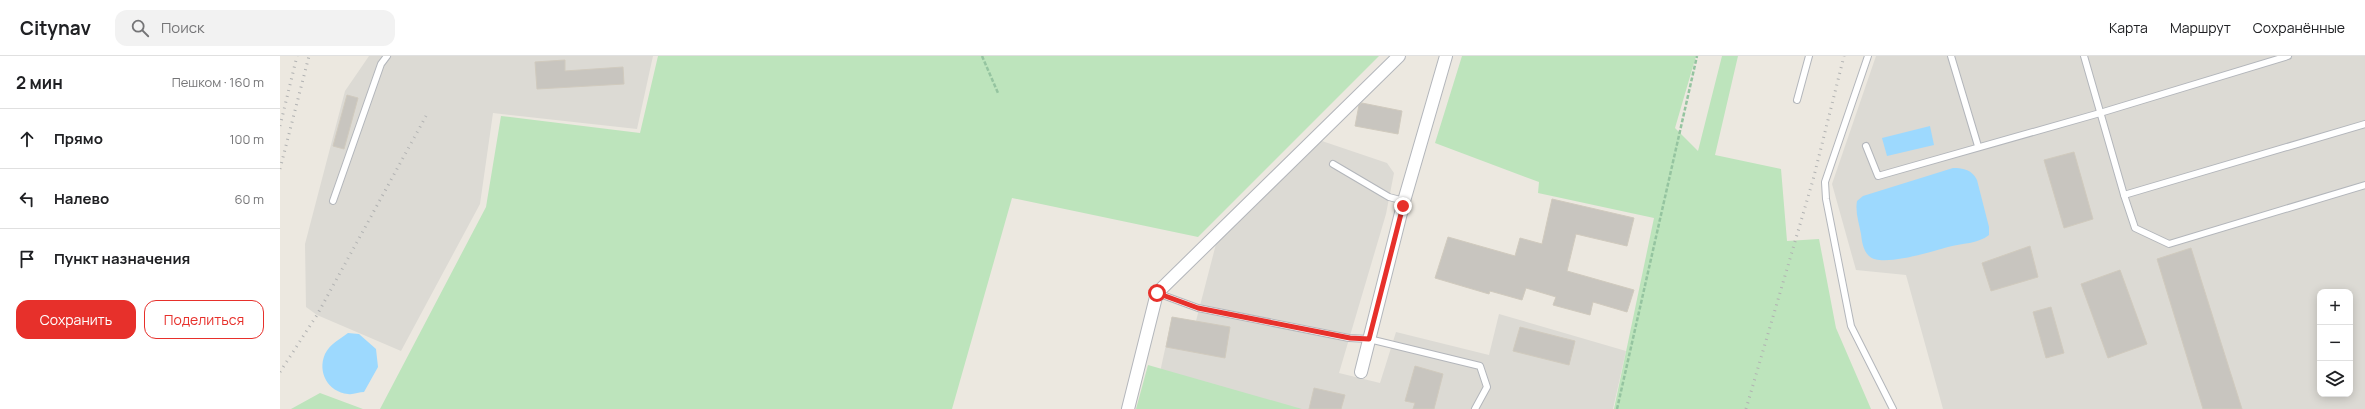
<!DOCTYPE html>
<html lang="ru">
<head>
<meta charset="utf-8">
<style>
	:root { --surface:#fff; --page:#f2f2f2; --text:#202124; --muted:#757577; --line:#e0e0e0; --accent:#e7302b }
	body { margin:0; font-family:Manrope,sans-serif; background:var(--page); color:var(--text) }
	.controls { position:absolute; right:12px; bottom:12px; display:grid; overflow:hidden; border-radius:8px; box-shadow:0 2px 10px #0003 }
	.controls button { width:36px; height:36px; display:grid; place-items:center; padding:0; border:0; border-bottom:1px solid var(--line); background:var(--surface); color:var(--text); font:20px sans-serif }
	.stop { position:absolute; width:12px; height:12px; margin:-9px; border:3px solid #e7302b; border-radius:50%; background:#fff }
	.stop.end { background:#e7302b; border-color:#fff; box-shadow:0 1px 4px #0008 }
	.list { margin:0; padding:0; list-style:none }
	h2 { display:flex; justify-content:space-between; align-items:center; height:52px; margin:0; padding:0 16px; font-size:17px }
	h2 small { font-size:13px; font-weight:400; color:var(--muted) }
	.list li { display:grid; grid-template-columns:26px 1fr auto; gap:12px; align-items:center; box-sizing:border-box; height:60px; padding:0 16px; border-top:1px solid var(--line) }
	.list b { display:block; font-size:15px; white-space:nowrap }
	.list em { font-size:13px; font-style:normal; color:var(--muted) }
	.actions { display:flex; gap:8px; padding:12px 16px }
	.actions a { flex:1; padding:9px 0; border:1px solid var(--accent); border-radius:12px; text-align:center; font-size:14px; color:var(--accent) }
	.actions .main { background:var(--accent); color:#fff }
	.icon { flex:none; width:22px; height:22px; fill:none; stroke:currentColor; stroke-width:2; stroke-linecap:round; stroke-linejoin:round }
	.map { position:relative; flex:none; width:2085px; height:353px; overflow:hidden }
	header { display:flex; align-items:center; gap:24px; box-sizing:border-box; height:56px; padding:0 20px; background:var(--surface); border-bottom:1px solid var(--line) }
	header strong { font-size:19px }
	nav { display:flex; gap:22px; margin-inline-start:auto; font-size:14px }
	.search { width:280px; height:36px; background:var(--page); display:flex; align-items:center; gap:10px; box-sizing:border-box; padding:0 14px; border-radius:12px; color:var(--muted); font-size:15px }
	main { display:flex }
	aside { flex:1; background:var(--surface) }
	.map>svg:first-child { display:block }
</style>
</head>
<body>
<header>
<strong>Citynav</strong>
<div class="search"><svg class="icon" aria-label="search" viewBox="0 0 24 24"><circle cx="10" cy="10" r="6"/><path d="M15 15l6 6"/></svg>Поиск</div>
<nav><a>Карта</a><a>Маршрут</a><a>Сохранённые</a></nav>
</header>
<main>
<aside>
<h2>2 мин<small>Пешком · 160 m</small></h2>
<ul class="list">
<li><svg class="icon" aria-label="ahead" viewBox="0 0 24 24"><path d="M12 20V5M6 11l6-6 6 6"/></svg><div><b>Прямо</b></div><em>100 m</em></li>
<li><svg class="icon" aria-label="left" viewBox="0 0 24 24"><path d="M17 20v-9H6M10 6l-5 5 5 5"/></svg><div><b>Налево</b></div><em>60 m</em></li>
<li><svg class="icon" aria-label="arrive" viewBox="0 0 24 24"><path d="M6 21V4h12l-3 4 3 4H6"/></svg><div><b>Пункт назначения</b></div></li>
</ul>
<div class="actions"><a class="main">Сохранить</a><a>Поделиться</a></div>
</aside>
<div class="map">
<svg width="2085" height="353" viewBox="0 0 2085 353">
	<rect width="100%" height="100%" fill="#ece8e0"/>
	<!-- industrial -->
	<g fill="#dcdad4" fill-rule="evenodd">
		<polygon points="89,0 373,0 357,73 213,57 200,148 121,295 37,259 26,251 25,188 65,35"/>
		<path d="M1596,0h489v353h-422l-37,-134 -50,-5 -24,-86zM2040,236h30v102h-30z"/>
		<polygon points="1039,84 1107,107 1114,117 1106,158 1059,317 1100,327 1116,276 1209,299 1219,258 1346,295 1333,353 872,353 892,261 916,265 936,188"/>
	</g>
	<!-- green -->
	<g fill="#bde4bc">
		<polygon points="378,0 1099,0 918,181 732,142 672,353 100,353 206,151 221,60 360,77"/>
		<polygon points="1182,0 1416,0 1395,72 1418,95 1442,0 1458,0 1435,99 1501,113 1507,185 1539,183 1556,272 1591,353 1334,353 1374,162 1258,137 1259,126 1155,87"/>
		<polygon points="868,309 1022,353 856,353"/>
		<polygon points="40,337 83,353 11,353"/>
	</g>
	<!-- water -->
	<g fill="#9dd9fe">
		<polygon points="1650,70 1654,89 1607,100 1602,82"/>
		<path d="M1673,112c11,0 19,2 24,12l12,47v8c-11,9 -27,8 -41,12 -15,4 -67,21 -79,9 -6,-6 -7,-14 -8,-22 -2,-11 -6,-22 -4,-33l6,-5z"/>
		<path d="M68,277l11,1 17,15 2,18 -14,25c-5,0 -11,3 -16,2 -20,-2 -31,-22 -23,-40 5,-10 15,-15 23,-21z"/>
	</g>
	<!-- building -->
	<g fill="#c8c5bf" stroke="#d0cabe">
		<polygon points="285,4 285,15 343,11 344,28 257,33 255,6"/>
		<polygon points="67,39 78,42 64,93 53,90"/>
		<polygon points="1082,47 1122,55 1118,78 1075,70 1079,49"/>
		<polygon points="1794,96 1813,163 1784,172 1764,104"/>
		<polygon points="1272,143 1354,162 1347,190 1296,178 1287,215 1354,234 1347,256 1313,246 1310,259 1273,249 1276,241 1246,232 1242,244 1210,235 1209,238 1155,222 1168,181 1235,200 1240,182 1262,188"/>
		<polygon points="1750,190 1758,221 1711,235 1702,207"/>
		<polygon points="1911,192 1962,353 1923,353 1877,203"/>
		<polygon points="1840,214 1867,288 1828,302 1801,228"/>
		<polygon points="1771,251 1784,297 1766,302 1753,256"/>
		<polygon points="892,261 950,271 945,302 886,291"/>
		<polygon points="1240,271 1295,285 1289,309 1233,295"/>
		<polygon points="1135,310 1163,318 1154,353 1133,353 1135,347 1125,345"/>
		<polygon points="1034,332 1065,339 1061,353 1029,353"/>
	</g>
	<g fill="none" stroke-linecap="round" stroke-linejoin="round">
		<!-- service casing -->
		<g stroke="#b3b6bb" stroke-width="8">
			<g id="service">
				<polyline points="1588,0 1545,126 1546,143 1571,270 1613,353"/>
				<polyline points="1671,0 1698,90"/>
				<polyline points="1804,0 1844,139 2085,68"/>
				<polyline points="1517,44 1529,0"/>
				<polyline points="1586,90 1598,120 1820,57 2008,0"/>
				<polyline points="1053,108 1109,141 1124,145"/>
				<polyline points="1844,139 1855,172 1889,188 2085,129"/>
				<polyline points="53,145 101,8 107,0"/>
				<polyline points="877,237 918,252 1069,282 1089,283 1200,310 1207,331 1195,353"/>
			</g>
		</g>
		<!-- minor casing -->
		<g stroke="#b3b6bb" stroke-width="14">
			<g id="minor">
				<polyline points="1081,316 1124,145 1166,0"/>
				<polyline points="848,353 877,237 1119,0"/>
			</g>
		</g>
		<!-- path -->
		<g stroke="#95c4a0" stroke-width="2.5" stroke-dasharray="4 2" stroke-linecap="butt">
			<polyline points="702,0 718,37"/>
			<polyline points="1337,353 1417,0"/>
		</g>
		<!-- service -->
		<use href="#service" stroke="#fff" stroke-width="6"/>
		<!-- minor -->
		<use href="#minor" stroke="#fff" stroke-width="12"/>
		<!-- rail -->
		<g stroke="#b1b2b2" stroke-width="3" stroke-dasharray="1 5" stroke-linecap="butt">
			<polyline points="0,70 17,0"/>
			<polyline points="0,113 29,0"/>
			<polyline points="0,316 37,259 146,60"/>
			<polyline points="1466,353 1533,124 1564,0"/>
		</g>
	</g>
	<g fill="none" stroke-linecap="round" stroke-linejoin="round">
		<!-- route -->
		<polyline stroke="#e7302b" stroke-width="5" points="877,237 918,252 1070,282 1089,283 1123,150"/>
	</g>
</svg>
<div class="controls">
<button>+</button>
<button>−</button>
<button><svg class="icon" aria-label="layers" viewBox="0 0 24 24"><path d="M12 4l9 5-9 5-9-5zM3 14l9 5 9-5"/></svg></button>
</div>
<div class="stop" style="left:877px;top:237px"></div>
<div class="stop end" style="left:1123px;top:150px"></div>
</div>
</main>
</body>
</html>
